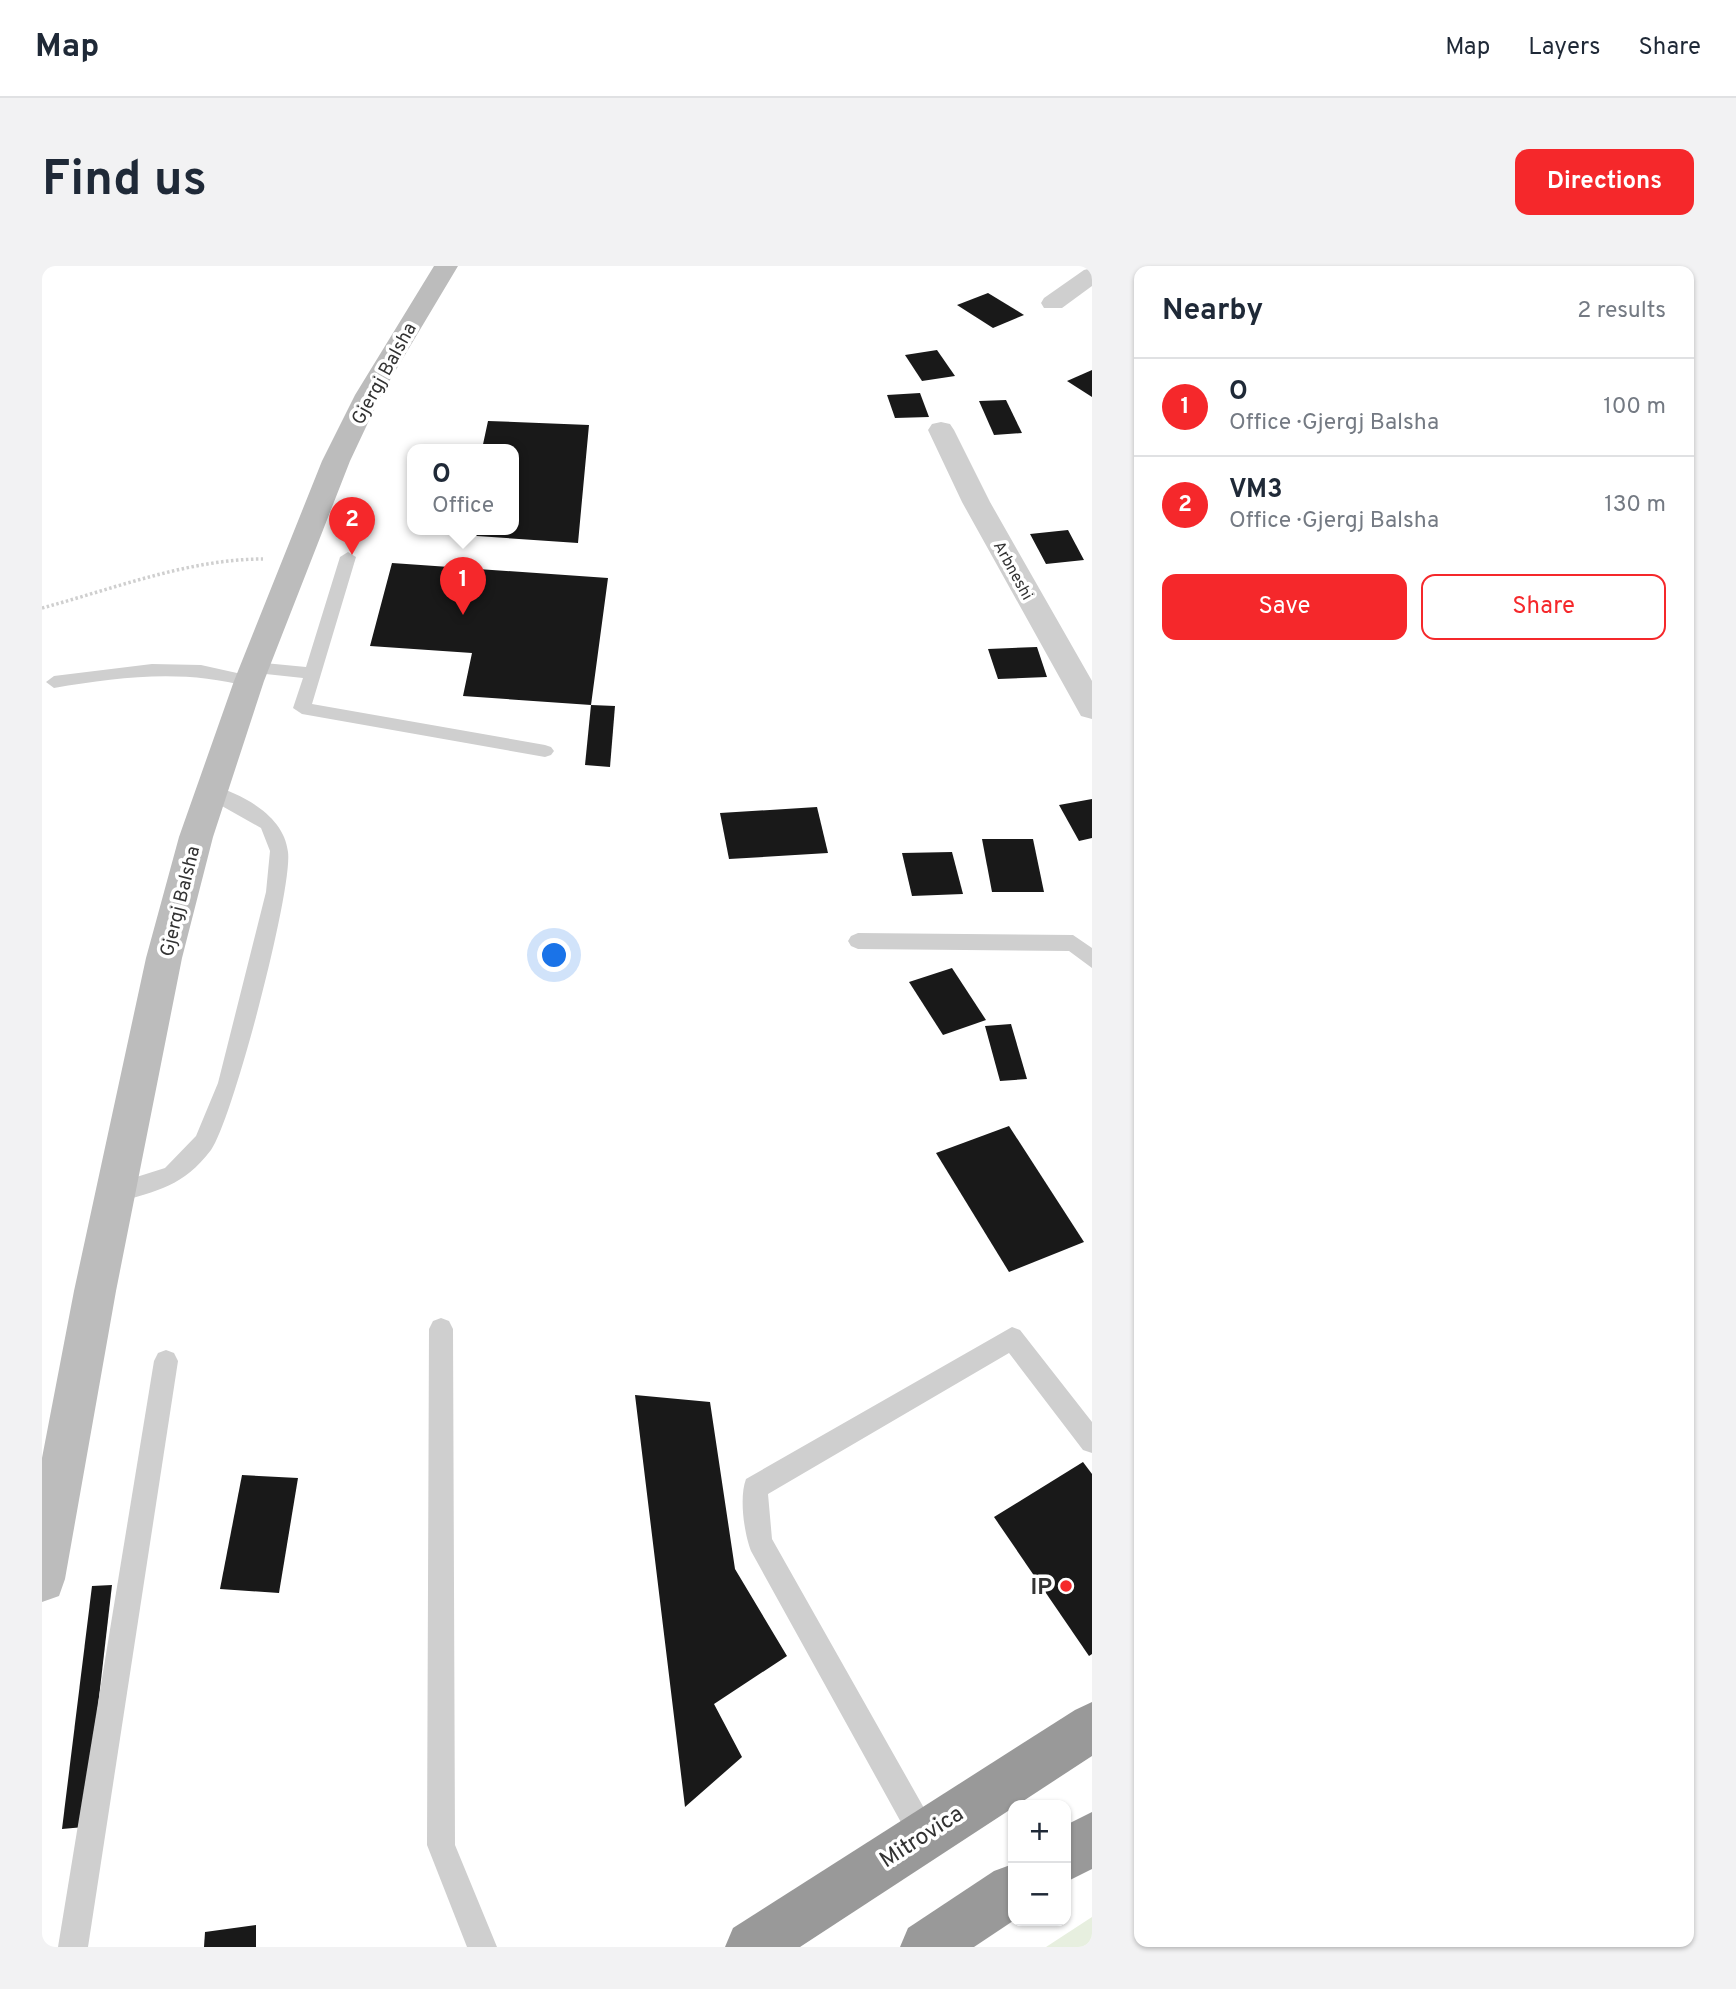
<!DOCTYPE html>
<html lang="en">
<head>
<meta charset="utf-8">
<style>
	:root { --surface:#fff; --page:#f2f2f3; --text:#1f2937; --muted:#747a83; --line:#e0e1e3; --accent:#f5282b }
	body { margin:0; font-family:Overpass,sans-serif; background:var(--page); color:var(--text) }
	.controls { position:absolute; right:21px; bottom:21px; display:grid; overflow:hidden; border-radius:14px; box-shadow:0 2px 5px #0004 }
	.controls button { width:63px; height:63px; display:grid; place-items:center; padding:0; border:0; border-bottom:2px solid var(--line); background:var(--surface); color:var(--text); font:35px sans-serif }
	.you { position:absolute; left:513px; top:690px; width:24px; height:24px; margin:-18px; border:5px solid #fff; border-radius:50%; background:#1a73e8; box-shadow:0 0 0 10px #1a73e833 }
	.badge { display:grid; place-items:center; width:46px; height:46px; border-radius:50%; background:var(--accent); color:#fff; font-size:23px; font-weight:700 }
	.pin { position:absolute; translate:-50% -58px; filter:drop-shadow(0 2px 4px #0008) }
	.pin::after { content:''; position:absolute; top:37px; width:24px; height:21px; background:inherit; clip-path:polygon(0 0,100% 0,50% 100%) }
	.popup { position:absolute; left:365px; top:178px; width:112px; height:91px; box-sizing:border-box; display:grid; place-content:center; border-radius:14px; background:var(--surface); filter:drop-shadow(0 2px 5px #0005); font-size:23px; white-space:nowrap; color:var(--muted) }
	.popup b { font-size:26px; color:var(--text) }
	.popup::after { content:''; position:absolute; left:50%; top:100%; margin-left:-14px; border:14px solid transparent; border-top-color:var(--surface) }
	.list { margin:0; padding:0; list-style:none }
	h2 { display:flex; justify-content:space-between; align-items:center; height:91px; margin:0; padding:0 28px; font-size:30px }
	h2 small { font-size:23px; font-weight:400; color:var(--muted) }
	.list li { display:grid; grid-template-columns:46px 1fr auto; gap:21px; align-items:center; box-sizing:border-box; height:98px; padding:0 28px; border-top:2px solid var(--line) }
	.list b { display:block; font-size:26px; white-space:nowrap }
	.list p { margin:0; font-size:23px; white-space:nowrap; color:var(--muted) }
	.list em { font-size:23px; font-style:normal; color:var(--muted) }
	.actions { display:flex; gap:14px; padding:21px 28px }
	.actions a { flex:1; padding:16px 0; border:2px solid var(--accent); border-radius:14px; text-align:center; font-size:24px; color:var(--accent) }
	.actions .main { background:var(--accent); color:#fff }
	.map { position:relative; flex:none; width:1050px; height:1681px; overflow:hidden; border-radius:14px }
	header { display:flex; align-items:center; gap:42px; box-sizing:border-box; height:98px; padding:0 35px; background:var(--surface); border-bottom:2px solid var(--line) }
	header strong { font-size:33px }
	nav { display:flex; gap:38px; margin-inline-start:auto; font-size:24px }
	.intro { display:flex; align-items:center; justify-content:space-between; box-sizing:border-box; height:168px; padding:0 42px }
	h1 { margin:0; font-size:49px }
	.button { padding:18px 32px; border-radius:14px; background:var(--accent); color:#fff; font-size:24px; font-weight:700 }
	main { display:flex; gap:42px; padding:0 42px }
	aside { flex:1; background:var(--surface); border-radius:14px; box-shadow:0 2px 5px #0004 }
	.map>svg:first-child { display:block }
</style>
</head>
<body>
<header>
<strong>Map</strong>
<nav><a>Map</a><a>Layers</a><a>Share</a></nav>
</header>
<div class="intro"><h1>Find us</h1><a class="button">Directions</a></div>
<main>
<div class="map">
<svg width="1050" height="1681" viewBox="0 0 1050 1681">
	<rect width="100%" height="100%" fill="#fff"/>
	<!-- green -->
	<polygon fill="#e7efdf" points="1050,1651 1050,1681 1004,1681"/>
	<!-- building -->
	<g fill="#191919">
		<polygon points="946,27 982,49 951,62 915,39"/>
		<polygon points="895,84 913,110 880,115 863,89"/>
		<polygon points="1050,104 1050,131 1025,115"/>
		<polygon points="878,127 887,151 853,152 845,129"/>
		<polygon points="964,134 980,167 952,169 937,135"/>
		<polygon points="446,155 547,159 536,277 420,269 422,263 472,263 472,183 440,183"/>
		<polygon points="1026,264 1042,294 1004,298 988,268"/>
		<polygon points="350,297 566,312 549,439 421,430 430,387 328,380"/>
		<polygon points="995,381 1005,411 956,413 946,383"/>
		<polygon points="549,439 573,440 568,501 543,499"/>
		<polygon points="1050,533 1050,572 1037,575 1017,539"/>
		<polygon points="775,541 786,587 687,593 678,547"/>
		<polygon points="940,573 991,573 1002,626 950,626"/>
		<polygon points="910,586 921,628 870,630 860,587"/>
		<polygon points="910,702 944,754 901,769 867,716"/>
		<polygon points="969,758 985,813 958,815 943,760"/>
		<polygon points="967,860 1042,976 967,1006 894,887"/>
		<polygon points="593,1129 668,1136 693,1303 745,1390 672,1438 700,1491 643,1541"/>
		<polygon points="1041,1196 1050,1208 1050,1388 1047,1390 952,1251"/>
		<polygon points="200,1209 256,1212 237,1327 178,1323"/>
		<polygon points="70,1319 42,1561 20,1563 50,1320"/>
		<polygon points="214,1659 214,1681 162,1681 163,1666"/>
	</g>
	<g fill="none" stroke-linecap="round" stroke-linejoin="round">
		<!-- path -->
		<path stroke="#cfcfcf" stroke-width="3.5" stroke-dasharray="2.5 2.5" stroke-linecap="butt" d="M0,342c71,-19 147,-49 221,-49"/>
		<!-- lane -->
		<g fill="#cfcfcf" fill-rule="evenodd">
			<polygon points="306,286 314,291 270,438 503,479 509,481 512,485 509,489 503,491 260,448 251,442 261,412 206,406 204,402 212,396 264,401 298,291"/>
			<path d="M110,398l49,1 54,12 2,4 -8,6c-66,-18 -129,-10 -195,1l-8,-6 8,-6z"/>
			<path d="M170,519c31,10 72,30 76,67 5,37 -55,267 -77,298 -28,37 -53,40 -95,53l-8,-3 -3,-7 3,-7 57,-18 31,-32 22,-53 48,-191 4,-41 -9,-23 -55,-31 -3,-5z"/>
			<polygon points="816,667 1031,669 1050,682 1050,702 1027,685 816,683 809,680 806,675 809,670"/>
			<polygon points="399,1052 407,1055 411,1063 413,1579 455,1681 425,1681 385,1579 387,1063 391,1055"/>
			<path d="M970,1061l8,3 72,92v31l-9,-3 -74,-97 -241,141 4,45 161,285 4,10 -4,10 -10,4 -10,-4 -162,-293c-7,-18 -12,-54 -5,-72z"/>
			<polygon points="124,1084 132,1087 136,1095 46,1681 16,1681 112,1095 116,1087"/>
		</g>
		<!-- street -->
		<g fill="#cfcfcf" fill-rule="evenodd">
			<polygon points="1050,2 1050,20 1020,42 1002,42 999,37 1002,32 1042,4"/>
			<polygon points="899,156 908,158 912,164 948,236 1050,415 1050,453 1039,450 920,236 886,164 890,158"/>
		</g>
		<!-- secondary -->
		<polygon fill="#bcbcbc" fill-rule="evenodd" points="392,0 416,0 339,129 308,195 222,415 171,571 140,692 74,1025 23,1313 17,1330 0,1336 0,1192 32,1025 104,692 137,571 192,415 280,195 313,129"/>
		<!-- highway -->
		<g fill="#999" fill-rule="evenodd">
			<polygon points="1050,1436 1050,1490 758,1681 683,1681 691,1662 1033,1444"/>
			<polygon points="1050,1546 1050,1603 1024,1616 1024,1559"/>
			<polygon points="971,1598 971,1655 932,1681 858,1681 866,1662 952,1605"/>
		</g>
	</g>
	<!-- markers -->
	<circle fill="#f5282b" stroke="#fff" stroke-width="2.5" cx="1024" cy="1320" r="7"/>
	<g text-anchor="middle" stroke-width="7" stroke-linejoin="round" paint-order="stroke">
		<!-- far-street labels -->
		<g font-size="16" fill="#323232" stroke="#fff">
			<text transform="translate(972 304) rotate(61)" y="6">Arbneshi</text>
		</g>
		<!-- street labels -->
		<g font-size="19" fill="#323232" stroke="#fff">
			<text transform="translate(341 107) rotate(-61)" y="7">Gjergj Balsha</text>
			<text transform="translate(137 635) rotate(-76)" y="7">Gjergj Balsha</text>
		</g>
		<!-- near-poi labels -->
		<g font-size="23" font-weight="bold" fill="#323232" stroke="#fff" text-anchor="end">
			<text x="1010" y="1328">IP</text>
		</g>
		<!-- near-street labels -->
		<g font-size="23" fill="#323232" stroke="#fff">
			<text transform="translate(879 1570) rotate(-33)" y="8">Mitrovica</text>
		</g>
	</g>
</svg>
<div class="controls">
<button>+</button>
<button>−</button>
</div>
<div class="you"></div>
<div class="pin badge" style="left:421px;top:349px">1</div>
<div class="popup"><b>O</b>Office</div>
<div class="pin badge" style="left:310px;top:289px">2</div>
</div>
<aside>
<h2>Nearby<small>2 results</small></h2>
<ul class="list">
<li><span class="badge">1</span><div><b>O</b><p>Office · Gjergj Balsha</p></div><em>100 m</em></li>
<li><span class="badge">2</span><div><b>VM3</b><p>Office · Gjergj Balsha</p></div><em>130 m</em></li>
</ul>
<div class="actions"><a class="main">Save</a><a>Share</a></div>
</aside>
</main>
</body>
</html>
